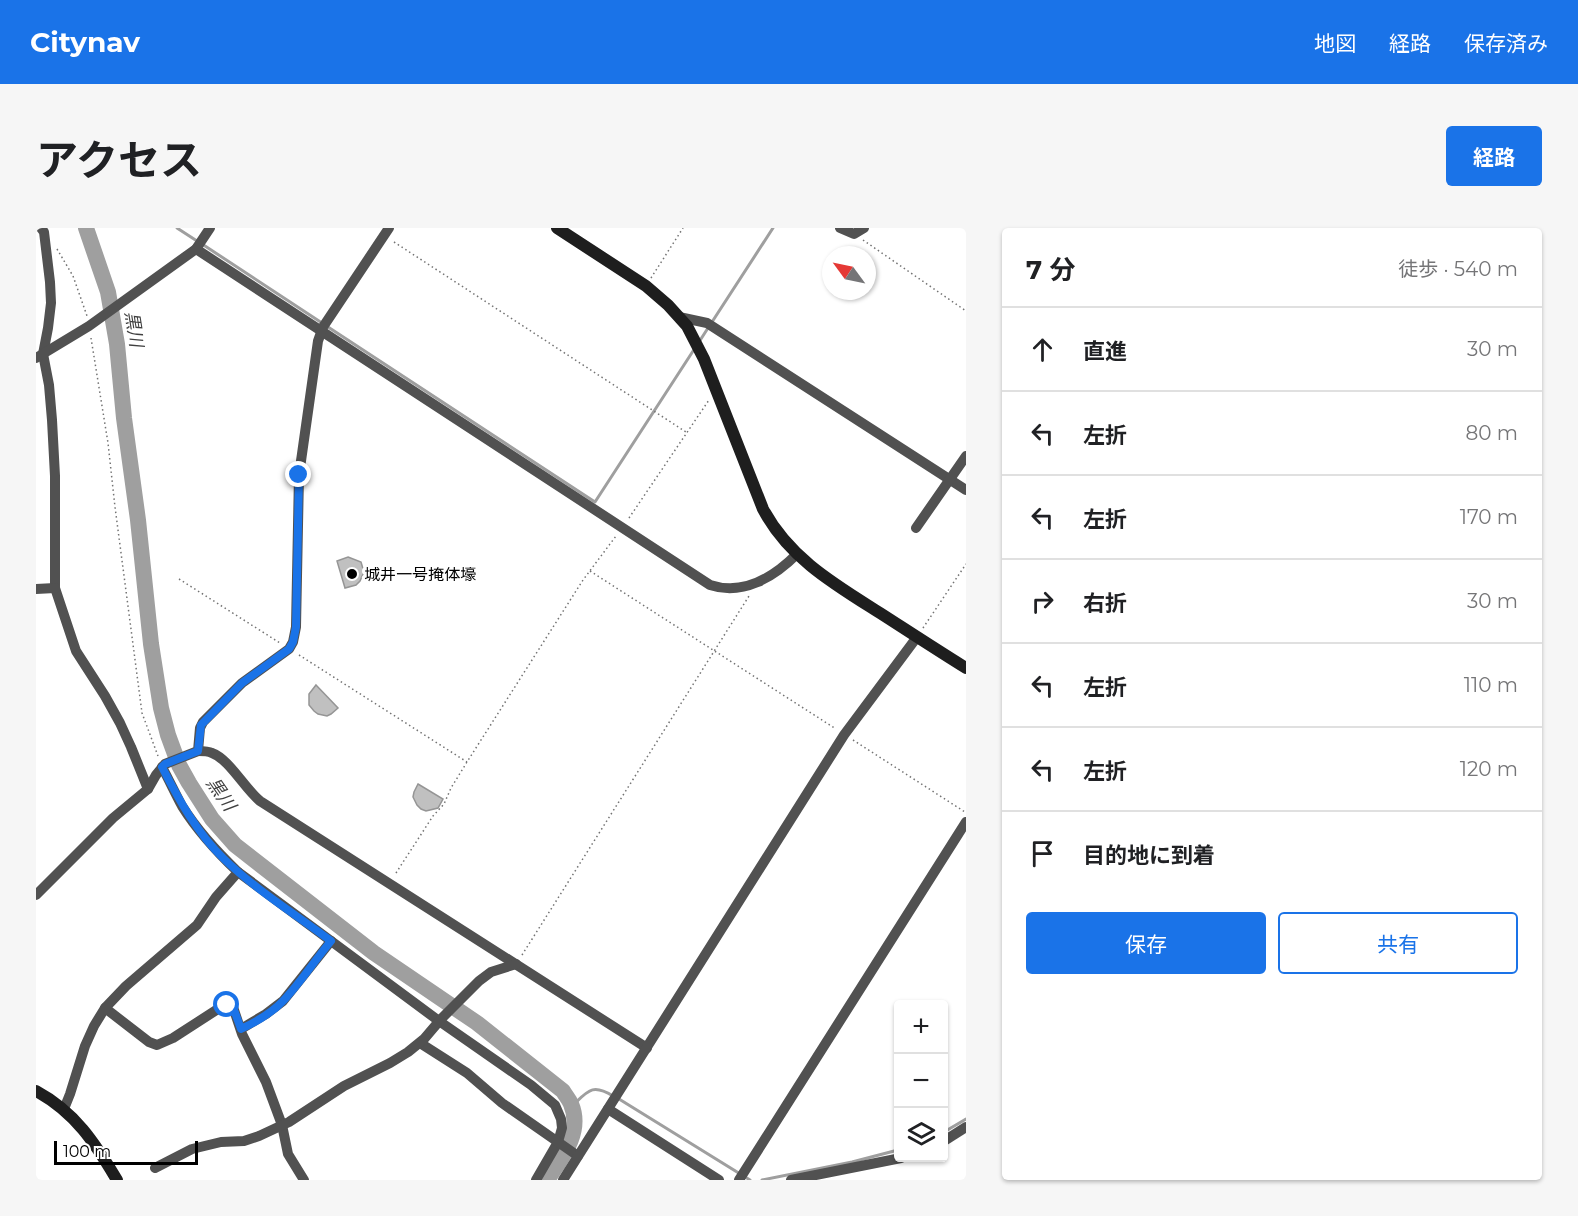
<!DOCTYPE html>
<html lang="ja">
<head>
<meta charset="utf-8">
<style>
	:root { --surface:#fff; --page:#f6f6f6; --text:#202124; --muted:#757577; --line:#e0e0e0; --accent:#1a73e8 }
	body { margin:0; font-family:Montserrat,"Noto Sans JP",sans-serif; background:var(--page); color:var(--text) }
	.controls { position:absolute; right:18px; bottom:18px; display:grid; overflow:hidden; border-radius:6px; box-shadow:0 2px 4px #0004 }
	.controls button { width:54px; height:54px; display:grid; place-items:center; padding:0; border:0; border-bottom:2px solid var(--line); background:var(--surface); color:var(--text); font:30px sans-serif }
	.compass { position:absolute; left:786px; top:18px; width:54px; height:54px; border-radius:50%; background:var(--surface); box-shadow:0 2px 4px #0004; rotate:303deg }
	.scale { position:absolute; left:18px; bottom:15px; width:144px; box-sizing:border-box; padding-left:6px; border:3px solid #000; border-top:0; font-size:16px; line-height:21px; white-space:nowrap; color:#000; -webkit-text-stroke:4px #fff; paint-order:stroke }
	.stop { position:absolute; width:18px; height:18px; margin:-14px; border:4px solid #1a73e8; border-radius:50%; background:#fff }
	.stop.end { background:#1a73e8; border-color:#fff; box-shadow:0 2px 6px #0008 }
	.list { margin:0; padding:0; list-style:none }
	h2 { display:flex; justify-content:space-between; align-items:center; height:78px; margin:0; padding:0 24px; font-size:26px }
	h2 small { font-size:20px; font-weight:400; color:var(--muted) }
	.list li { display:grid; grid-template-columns:39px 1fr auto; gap:18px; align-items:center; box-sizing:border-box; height:84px; padding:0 24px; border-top:2px solid var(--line) }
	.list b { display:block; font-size:22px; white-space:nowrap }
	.list em { font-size:20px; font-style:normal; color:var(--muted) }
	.actions { display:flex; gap:12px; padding:18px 24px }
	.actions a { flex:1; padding:14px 0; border:2px solid var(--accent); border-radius:6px; text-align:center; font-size:21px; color:var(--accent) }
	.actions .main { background:var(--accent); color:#fff }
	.icon { flex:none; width:33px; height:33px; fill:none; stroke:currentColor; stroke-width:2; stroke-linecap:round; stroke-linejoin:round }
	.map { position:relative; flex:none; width:930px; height:952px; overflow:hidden; border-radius:6px }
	header { display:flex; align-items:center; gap:36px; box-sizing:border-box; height:84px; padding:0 30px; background:var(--accent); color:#fff }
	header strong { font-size:28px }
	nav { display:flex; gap:33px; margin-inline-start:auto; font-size:21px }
	.intro { display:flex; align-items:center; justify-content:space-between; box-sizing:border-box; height:144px; padding:0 36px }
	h1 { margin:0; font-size:42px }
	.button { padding:15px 27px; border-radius:6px; background:var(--accent); color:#fff; font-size:21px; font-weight:700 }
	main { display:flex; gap:36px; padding:0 36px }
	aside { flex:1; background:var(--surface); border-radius:6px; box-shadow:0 2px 4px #0004 }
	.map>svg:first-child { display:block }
</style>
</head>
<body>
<header>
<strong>Citynav</strong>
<nav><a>地図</a><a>経路</a><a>保存済み</a></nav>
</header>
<div class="intro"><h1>アクセス</h1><a class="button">経路</a></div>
<main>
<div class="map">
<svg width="930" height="952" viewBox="0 0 930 952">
	<rect width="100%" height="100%" fill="#fff"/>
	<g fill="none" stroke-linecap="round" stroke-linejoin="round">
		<!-- stream -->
		<g stroke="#9f9f9f" stroke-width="3">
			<polyline points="141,0 161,13"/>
			<polyline points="166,16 286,95"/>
			<polyline points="676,94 737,0"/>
			<polyline points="292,99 559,274 659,120"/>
			<polyline points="663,114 672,100"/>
			<polyline points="583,871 714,952"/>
			<path d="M536,878c16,-15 20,-23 41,-10"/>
			<polyline points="908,904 930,891"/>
			<polyline points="726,952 816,934 862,922"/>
		</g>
		<!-- river -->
		<path stroke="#9f9f9f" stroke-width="16" d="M50,0l22,64 9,52 7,74 14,102 13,124 10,64 7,27 11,30 10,18 23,36 23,26 139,108 103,70 86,68c2,4 6,8 8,13 12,28 -9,54 -24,76"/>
	</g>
	<!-- building -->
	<g fill="#c0c0c0" stroke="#959595" stroke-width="1.5">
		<polygon points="312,329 325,334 328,344 324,353 320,357 309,360 301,333"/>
		<polygon points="280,457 302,480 295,486 291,488 282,486 278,483 273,477 273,466"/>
		<polygon points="382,556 407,571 402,580 390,583 385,581 381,577 377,569 378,564"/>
	</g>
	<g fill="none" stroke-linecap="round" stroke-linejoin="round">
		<!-- path -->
		<g stroke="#737373" stroke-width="1.5" stroke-dasharray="1.5 3" stroke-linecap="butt">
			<polyline points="827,12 930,83"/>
			<polyline points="358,14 650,204"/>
			<polyline points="21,21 37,48 51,88"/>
			<polyline points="615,50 647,0"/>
			<polyline points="55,110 72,215 79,279 106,485 122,528"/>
			<polyline points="593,290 673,172"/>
			<polyline points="554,343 800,501"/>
			<polyline points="143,351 244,415"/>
			<polyline points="887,400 930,336"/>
			<polyline points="263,427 431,534"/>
			<polyline points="817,512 929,584"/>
			<polyline points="360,645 397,588 408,576 415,560 431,534 547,352 580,308"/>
			<polyline points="486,727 713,368"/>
		</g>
		<!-- street -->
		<g stroke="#515151" stroke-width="10">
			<polyline points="5,0 8,4 14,54 15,75 12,100 7,126 13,157 16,192 19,248 19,360 40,423 69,468 84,495 95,519 112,561"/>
			<polyline points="804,0 818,6 828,0"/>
			<path d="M160,21l514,336c33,11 64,-8 87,-31"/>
			<polyline points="643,89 671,95 930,262"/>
			<polyline points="0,130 53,98 160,21 174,0"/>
			<polyline points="880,300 930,228"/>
			<polyline points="0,361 19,360"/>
			<path d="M162,523c5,0 10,0 14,2 17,6 33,36 48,48l387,247"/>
			<path d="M126,539c7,13 13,26 20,39 15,24 35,46 56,66l201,149 92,64 24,20 6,14 1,9 -4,14 -22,38"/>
			<polyline points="0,667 77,590 112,561 120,547 129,536 162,523 164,500 167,494 206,455 253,421 257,414 260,399 263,247 282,113 287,99 353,0"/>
			<polyline points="69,780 113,814 121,817 137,810 185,779 191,777 197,779 206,806 230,854 246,897 252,926 268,952"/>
			<polyline points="205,801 230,786 247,773 295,713"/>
			<polyline points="384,815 431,845 466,875 542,928"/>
			<polyline points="28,881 34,866 49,818 58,798 69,780 90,758 161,697 180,669 202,644"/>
			<polyline points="572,881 683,952"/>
			<polyline points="908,913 930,899"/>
			<polyline points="119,940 156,921 185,914 208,913 223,908 253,894 308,858 354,835 372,824 388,811 405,791 443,753 455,744 480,736"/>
			<polyline points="527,952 808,507 881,409"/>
			<polyline points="703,952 930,594"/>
			<polyline points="755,952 865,930"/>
		</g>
		<!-- secondary -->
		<g stroke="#1e1e1e" stroke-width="12">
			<path d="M521,0l89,58 22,19 19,21 17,33 59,150c26,49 71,75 117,104 28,18 57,37 86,55"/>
			<path d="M0,863c39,21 59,52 81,89"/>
		</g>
	</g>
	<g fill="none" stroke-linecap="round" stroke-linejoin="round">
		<!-- route -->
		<path stroke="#1a73e8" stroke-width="8" d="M191,777l6,2 8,22c15,-7 31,-16 43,-29 17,-18 31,-40 47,-59 -36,-27 -75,-51 -107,-82 -27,-26 -45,-59 -62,-92l3,-3 33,-13 3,-26 41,-42 47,-34 4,-7 3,-15 3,-152"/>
	</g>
	<!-- markers -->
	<circle fill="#000" stroke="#fff" stroke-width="2" cx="316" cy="346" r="6"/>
	<g text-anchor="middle" stroke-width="6" stroke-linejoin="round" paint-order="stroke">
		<!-- poi labels -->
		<g font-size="16" fill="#000" stroke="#fff" text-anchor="start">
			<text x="328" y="352">城井一号掩体壕</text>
		</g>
		<!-- water labels -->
		<g font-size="18" font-style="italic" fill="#404040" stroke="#fff">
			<text transform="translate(98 101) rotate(81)" y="6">黒川</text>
			<text transform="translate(185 566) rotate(55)" y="6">黒川</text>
		</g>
	</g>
</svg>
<div class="controls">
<button>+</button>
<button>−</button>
<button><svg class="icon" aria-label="layers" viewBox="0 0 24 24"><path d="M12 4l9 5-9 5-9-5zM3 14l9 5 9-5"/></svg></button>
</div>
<svg class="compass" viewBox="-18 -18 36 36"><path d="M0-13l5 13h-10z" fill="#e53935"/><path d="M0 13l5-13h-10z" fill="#757577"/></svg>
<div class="scale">100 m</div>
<div class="stop" style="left:191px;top:777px"></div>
<div class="stop end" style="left:263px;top:247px"></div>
</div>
<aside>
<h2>7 分<small>徒歩 · 540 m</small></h2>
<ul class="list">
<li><svg class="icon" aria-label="ahead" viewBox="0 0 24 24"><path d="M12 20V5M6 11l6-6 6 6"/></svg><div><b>直進</b></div><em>30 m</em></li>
<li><svg class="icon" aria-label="left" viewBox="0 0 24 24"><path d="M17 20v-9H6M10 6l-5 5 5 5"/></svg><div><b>左折</b></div><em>80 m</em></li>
<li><svg class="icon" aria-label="left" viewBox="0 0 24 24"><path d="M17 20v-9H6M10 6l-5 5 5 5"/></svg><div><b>左折</b></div><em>170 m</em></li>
<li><svg class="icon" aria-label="right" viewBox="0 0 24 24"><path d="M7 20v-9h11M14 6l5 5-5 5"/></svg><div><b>右折</b></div><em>30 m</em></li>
<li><svg class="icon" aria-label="left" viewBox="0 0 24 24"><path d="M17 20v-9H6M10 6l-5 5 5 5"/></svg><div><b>左折</b></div><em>110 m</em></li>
<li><svg class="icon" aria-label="left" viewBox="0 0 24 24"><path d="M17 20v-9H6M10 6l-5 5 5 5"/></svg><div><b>左折</b></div><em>120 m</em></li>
<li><svg class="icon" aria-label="arrive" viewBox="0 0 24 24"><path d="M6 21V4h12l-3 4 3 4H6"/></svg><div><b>目的地に到着</b></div></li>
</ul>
<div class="actions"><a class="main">保存</a><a>共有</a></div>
</aside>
</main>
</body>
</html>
